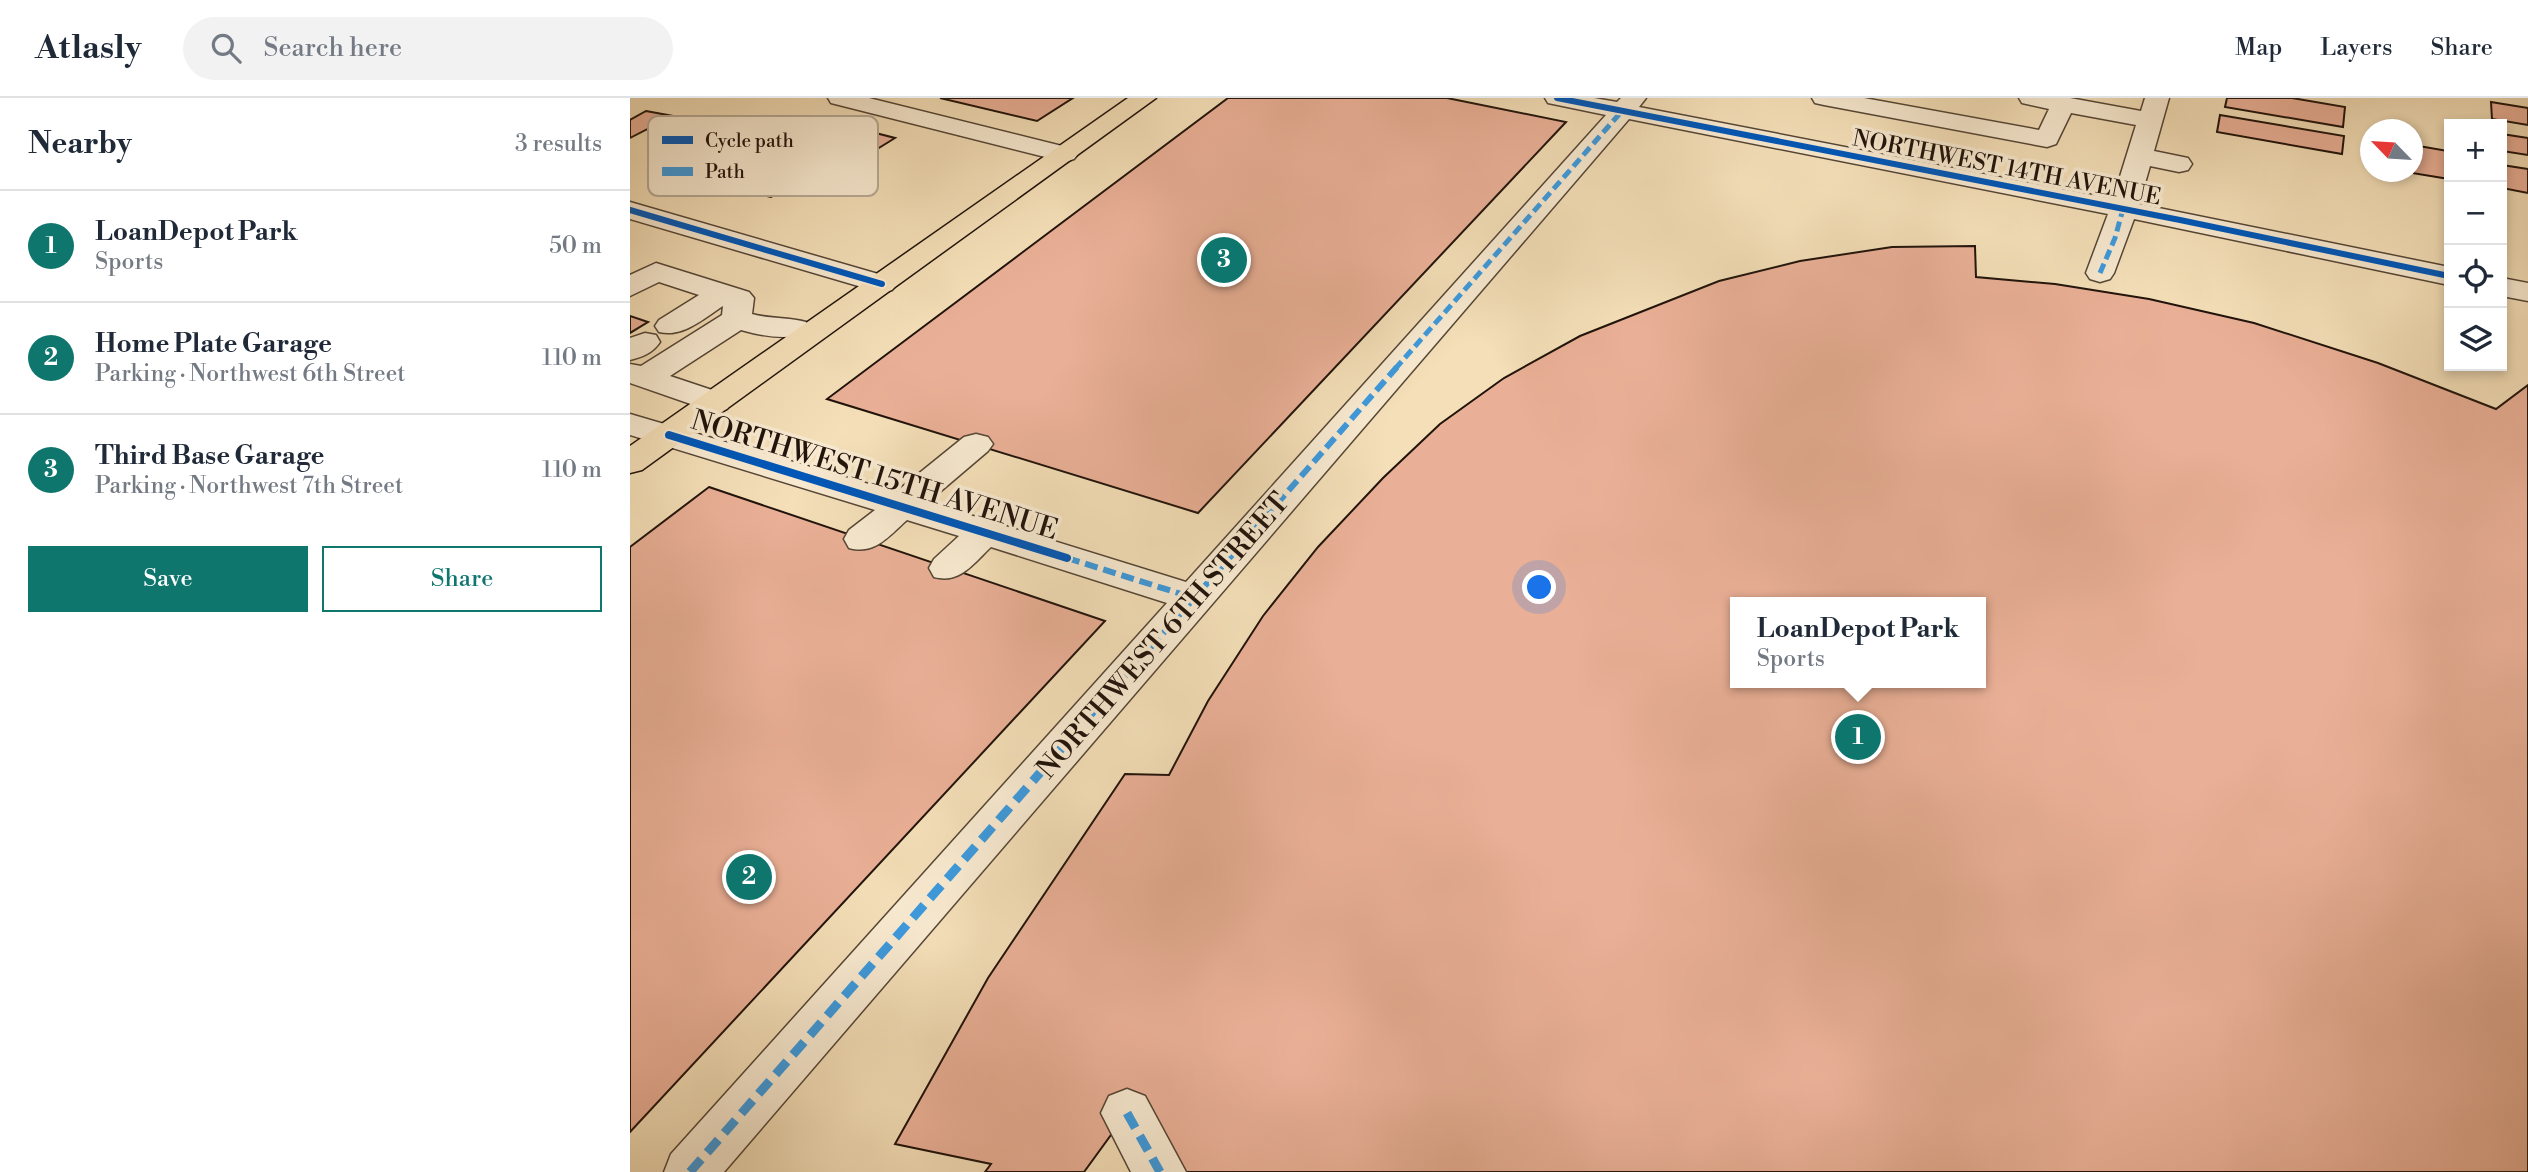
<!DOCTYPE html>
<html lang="en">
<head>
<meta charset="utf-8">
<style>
	:root { --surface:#fff; --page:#f2f2f3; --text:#1f2937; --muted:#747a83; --line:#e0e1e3; --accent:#0f766e }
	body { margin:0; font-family:"Libre Bodoni",serif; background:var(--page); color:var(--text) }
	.controls { position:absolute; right:21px; top:21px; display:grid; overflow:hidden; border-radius:0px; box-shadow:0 4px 10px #0003 }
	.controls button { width:63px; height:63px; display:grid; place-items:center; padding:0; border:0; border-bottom:2px solid var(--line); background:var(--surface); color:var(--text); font:35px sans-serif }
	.compass { position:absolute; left:1730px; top:21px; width:63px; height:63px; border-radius:50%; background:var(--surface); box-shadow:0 4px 10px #0003; rotate:295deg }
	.you { position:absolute; left:910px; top:490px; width:24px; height:24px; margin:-18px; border:5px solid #fff; border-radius:50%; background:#1a73e8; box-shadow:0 0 0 10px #1a73e833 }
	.badge { display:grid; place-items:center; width:46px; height:46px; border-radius:50%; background:var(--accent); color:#fff; font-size:23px; font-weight:700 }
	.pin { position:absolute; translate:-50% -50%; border:4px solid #fff; box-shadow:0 2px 7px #0006 }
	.popup { position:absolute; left:1100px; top:499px; width:256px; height:91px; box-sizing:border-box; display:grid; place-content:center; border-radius:0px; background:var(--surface); filter:drop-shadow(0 2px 5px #0005); font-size:23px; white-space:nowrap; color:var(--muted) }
	.popup b { font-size:26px; color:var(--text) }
	.popup::after { content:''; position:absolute; left:50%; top:100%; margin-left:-14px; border:14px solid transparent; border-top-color:var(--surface) }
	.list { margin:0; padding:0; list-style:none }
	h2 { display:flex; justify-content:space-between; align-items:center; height:91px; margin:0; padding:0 28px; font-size:30px }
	h2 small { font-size:23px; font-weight:400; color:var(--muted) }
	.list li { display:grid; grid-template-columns:46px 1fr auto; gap:21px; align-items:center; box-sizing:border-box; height:112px; padding:0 28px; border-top:2px solid var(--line) }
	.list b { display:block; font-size:26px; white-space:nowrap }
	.list p { margin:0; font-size:23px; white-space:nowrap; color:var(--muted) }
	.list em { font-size:23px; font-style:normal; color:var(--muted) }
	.actions { display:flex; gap:14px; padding:21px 28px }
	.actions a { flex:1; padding:16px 0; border:2px solid var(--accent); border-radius:0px; text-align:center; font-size:24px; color:var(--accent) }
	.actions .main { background:var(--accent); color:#fff }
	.icon { flex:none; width:38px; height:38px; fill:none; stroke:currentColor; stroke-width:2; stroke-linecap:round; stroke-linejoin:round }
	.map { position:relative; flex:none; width:1898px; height:1074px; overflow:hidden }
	header { display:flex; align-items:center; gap:42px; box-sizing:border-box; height:98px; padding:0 35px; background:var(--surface); border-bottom:2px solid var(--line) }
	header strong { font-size:33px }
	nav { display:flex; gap:38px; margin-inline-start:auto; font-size:24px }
	.search { width:490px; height:63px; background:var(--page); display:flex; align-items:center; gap:18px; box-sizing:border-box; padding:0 24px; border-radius:38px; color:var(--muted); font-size:26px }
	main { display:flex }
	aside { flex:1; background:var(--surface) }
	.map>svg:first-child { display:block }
</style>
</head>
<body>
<header>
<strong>Atlasly</strong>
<div class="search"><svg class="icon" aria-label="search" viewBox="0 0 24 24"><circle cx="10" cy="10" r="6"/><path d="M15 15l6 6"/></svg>Search here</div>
<nav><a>Map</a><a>Layers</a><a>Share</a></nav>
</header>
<main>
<aside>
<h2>Nearby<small>3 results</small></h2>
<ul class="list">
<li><span class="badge">1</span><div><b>LoanDepot Park</b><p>Sports</p></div><em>50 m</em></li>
<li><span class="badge">2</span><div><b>Home Plate Garage</b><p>Parking · Northwest 6th Street</p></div><em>110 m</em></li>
<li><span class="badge">3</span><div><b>Third Base Garage</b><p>Parking · Northwest 7th Street</p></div><em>110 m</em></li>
</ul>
<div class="actions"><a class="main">Save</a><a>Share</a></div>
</aside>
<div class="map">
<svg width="1898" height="1074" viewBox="0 0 1898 1074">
	<rect width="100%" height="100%" fill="#f4dfb8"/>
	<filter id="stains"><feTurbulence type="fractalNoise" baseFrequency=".00286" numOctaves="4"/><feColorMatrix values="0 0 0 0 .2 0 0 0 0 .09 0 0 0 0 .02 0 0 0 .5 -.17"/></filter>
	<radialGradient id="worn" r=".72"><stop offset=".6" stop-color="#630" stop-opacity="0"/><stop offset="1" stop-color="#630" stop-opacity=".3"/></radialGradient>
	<!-- building -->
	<g fill="#eab097" stroke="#20130b" stroke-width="2" fill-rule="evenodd">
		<polygon points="310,0 443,0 407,23"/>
		<polygon points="598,0 817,0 936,24 568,415 197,301"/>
		<polygon points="1597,0 1662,0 1715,9 1713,29 1595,9"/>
		<polygon points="1861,4 1898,10 1898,27 1862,21"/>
		<polygon points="16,13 43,18 0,40 0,22"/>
		<polygon points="1590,17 1714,38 1712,56 1587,34"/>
		<polygon points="230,31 265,40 244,53 209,44"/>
		<polygon points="1872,36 1898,40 1898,57 1872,53"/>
		<polygon points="1783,47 1818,53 1819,81 1782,75"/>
		<polygon points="87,57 128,69 95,88 53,75"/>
		<polygon points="160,66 185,73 141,99 107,91 142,70 150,72"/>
		<polygon points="1872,67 1898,71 1898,95 1872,90"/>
		<path d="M1345,148l1,31 79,7 94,15 105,24 124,40 118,46 32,-24v787h-1374l-27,-59 -43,59h-99l6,-8 -96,-20 93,-166 137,-204 44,1 39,-74 55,-85 55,-69 65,-69 57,-54 64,-46 76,-42 139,-55 81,-20 92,-14zM1106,504h244v81h-244z"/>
		<polygon points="0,218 18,224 0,235"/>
		<polygon points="79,389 475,523 0,1034 0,449"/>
	</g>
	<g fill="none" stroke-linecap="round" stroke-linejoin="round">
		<!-- minor casing -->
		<g stroke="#554636" stroke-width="3">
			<g id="minor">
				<polygon points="198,0 239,0 444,51 448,56 444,61 435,64 201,5"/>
				<path d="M915,0h49l23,4 4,-4h25l-7,9 474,92 23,-74 -65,-12 -15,31 -9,3 -223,-42 -9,-2 -3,-5h52l175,32 10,-21 -27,-6 -3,-5h51l71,13 4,-13h24l-15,53 34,7 4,6 -4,6 -9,2 -29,-6 -11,38 310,63v18l-315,-66 -20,54 -4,6 -10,3 -10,-3 -4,-6 22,-59 -479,-95 -905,1053h-60l7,-18 496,-551 -176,-56c-18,17 -31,37 -57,30l-5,-9 5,-9 25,-23 -52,-16c-18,16 -32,35 -58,28l-5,-9 5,-9 26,-20 -245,-75v-21l266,78 68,-55 12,-3 12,3 5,7 -5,7 -60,51 258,80 420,-467 -58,-12z"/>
				<polygon points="0,104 262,180 267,186 262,192 252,195 0,121"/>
				<path d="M26,165l93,29 5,6 -2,16c18,5 36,3 54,8l4,6 -4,6c-22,6 -44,2 -65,-4l-71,46 57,19 5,7 -5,7 -11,3 -11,-3 -75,-26v-19l11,2 81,-51 1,-9c-19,12 -40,32 -64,26l-4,-6 4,-6 40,-25 -40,-13 -29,14v-21z"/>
				<polygon points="1872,180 1898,185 1898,203 1872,198"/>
				<path d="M15,235l11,2 4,7c-7,11 -18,15 -30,18v-22z"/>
				<polygon points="497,991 515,998 556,1074 501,1074 471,1015 479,998"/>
			</g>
		</g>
		<!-- major casing -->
		<g stroke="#20130b" stroke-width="3">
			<polygon id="major" points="498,0 526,0 12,372 0,375 0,348"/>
		</g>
		<!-- minor -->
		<use href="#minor" fill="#f8ead1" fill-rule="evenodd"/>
		<!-- major -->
		<use href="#major" fill="#f4dfb8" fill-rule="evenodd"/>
		<!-- quiet-far2 -->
		<g stroke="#3c9ade" stroke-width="5" stroke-dasharray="10 5" stroke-linecap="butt">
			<polyline points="1470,175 1485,140 1493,111"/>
			<polyline points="765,271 992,13"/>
		</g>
		<!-- quiet-far1 -->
		<g stroke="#3c9ade" stroke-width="6" stroke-dasharray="13 6" stroke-linecap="butt">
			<polyline points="437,460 564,500"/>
			<polyline points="458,621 767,269"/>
		</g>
		<!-- quiet -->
		<g stroke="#3c9ade" stroke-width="9" stroke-dasharray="17 9" stroke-linecap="butt">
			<polyline points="497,1015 530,1074"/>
			<polyline points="60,1074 459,619"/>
		</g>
		<!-- cycleway-far1 casing -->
		<g stroke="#f8ead1" stroke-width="10">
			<g id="cycleway-far1">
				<polyline points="927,0 1550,122 1819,178"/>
				<polyline points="0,112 252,186"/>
			</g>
		</g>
		<!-- cycleway casing -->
		<g stroke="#f8ead1" stroke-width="12">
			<polyline id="cycleway" points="39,337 437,460"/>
		</g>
		<!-- cycleway-far1 -->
		<use href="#cycleway-far1" stroke="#0057b8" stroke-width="6"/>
		<!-- cycleway -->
		<use href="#cycleway" stroke="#0057b8" stroke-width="8"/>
	</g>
	<g text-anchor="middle" stroke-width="7" stroke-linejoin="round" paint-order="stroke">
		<!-- far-street labels -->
		<g font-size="23" fill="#20130b" stroke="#f8ead1">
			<text transform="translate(1377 69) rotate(11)" y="8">NORTHWEST 14TH AVENUE</text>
		</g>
		<!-- street labels -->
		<g font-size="28" fill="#20130b" stroke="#f8ead1">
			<text transform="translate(245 376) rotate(17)" y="10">NORTHWEST 15TH AVENUE</text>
			<text transform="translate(532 537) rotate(-49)" y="10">NORTHWEST 6TH STREET</text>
		</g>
	</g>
	<!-- legend -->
	<rect x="18" y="18" width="230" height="80" rx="10" fill="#f8ead1" stroke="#b7aa96" stroke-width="2"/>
	<rect x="32" y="38" width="31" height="8" fill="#0057b8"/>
	<rect x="32" y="69" width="31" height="9" fill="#3c9ade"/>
	<g font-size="19" fill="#20130b">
		<text x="75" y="49">Cycle path</text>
		<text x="75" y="80">Path</text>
	</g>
	<rect width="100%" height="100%" filter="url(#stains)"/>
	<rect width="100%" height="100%" fill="url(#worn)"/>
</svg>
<div class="controls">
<button>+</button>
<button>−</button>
<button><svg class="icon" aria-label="locate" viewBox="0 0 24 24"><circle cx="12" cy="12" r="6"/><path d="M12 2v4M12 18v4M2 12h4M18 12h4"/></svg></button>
<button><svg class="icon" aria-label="layers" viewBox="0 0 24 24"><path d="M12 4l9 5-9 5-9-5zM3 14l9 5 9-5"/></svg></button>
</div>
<svg class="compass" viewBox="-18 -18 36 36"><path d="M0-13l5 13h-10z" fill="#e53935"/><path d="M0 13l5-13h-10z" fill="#747a83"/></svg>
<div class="you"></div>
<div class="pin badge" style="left:1228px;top:639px">1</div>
<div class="popup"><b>LoanDepot Park</b>Sports</div>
<div class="pin badge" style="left:119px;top:779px">2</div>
<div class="pin badge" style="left:594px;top:162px">3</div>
</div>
</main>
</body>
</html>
